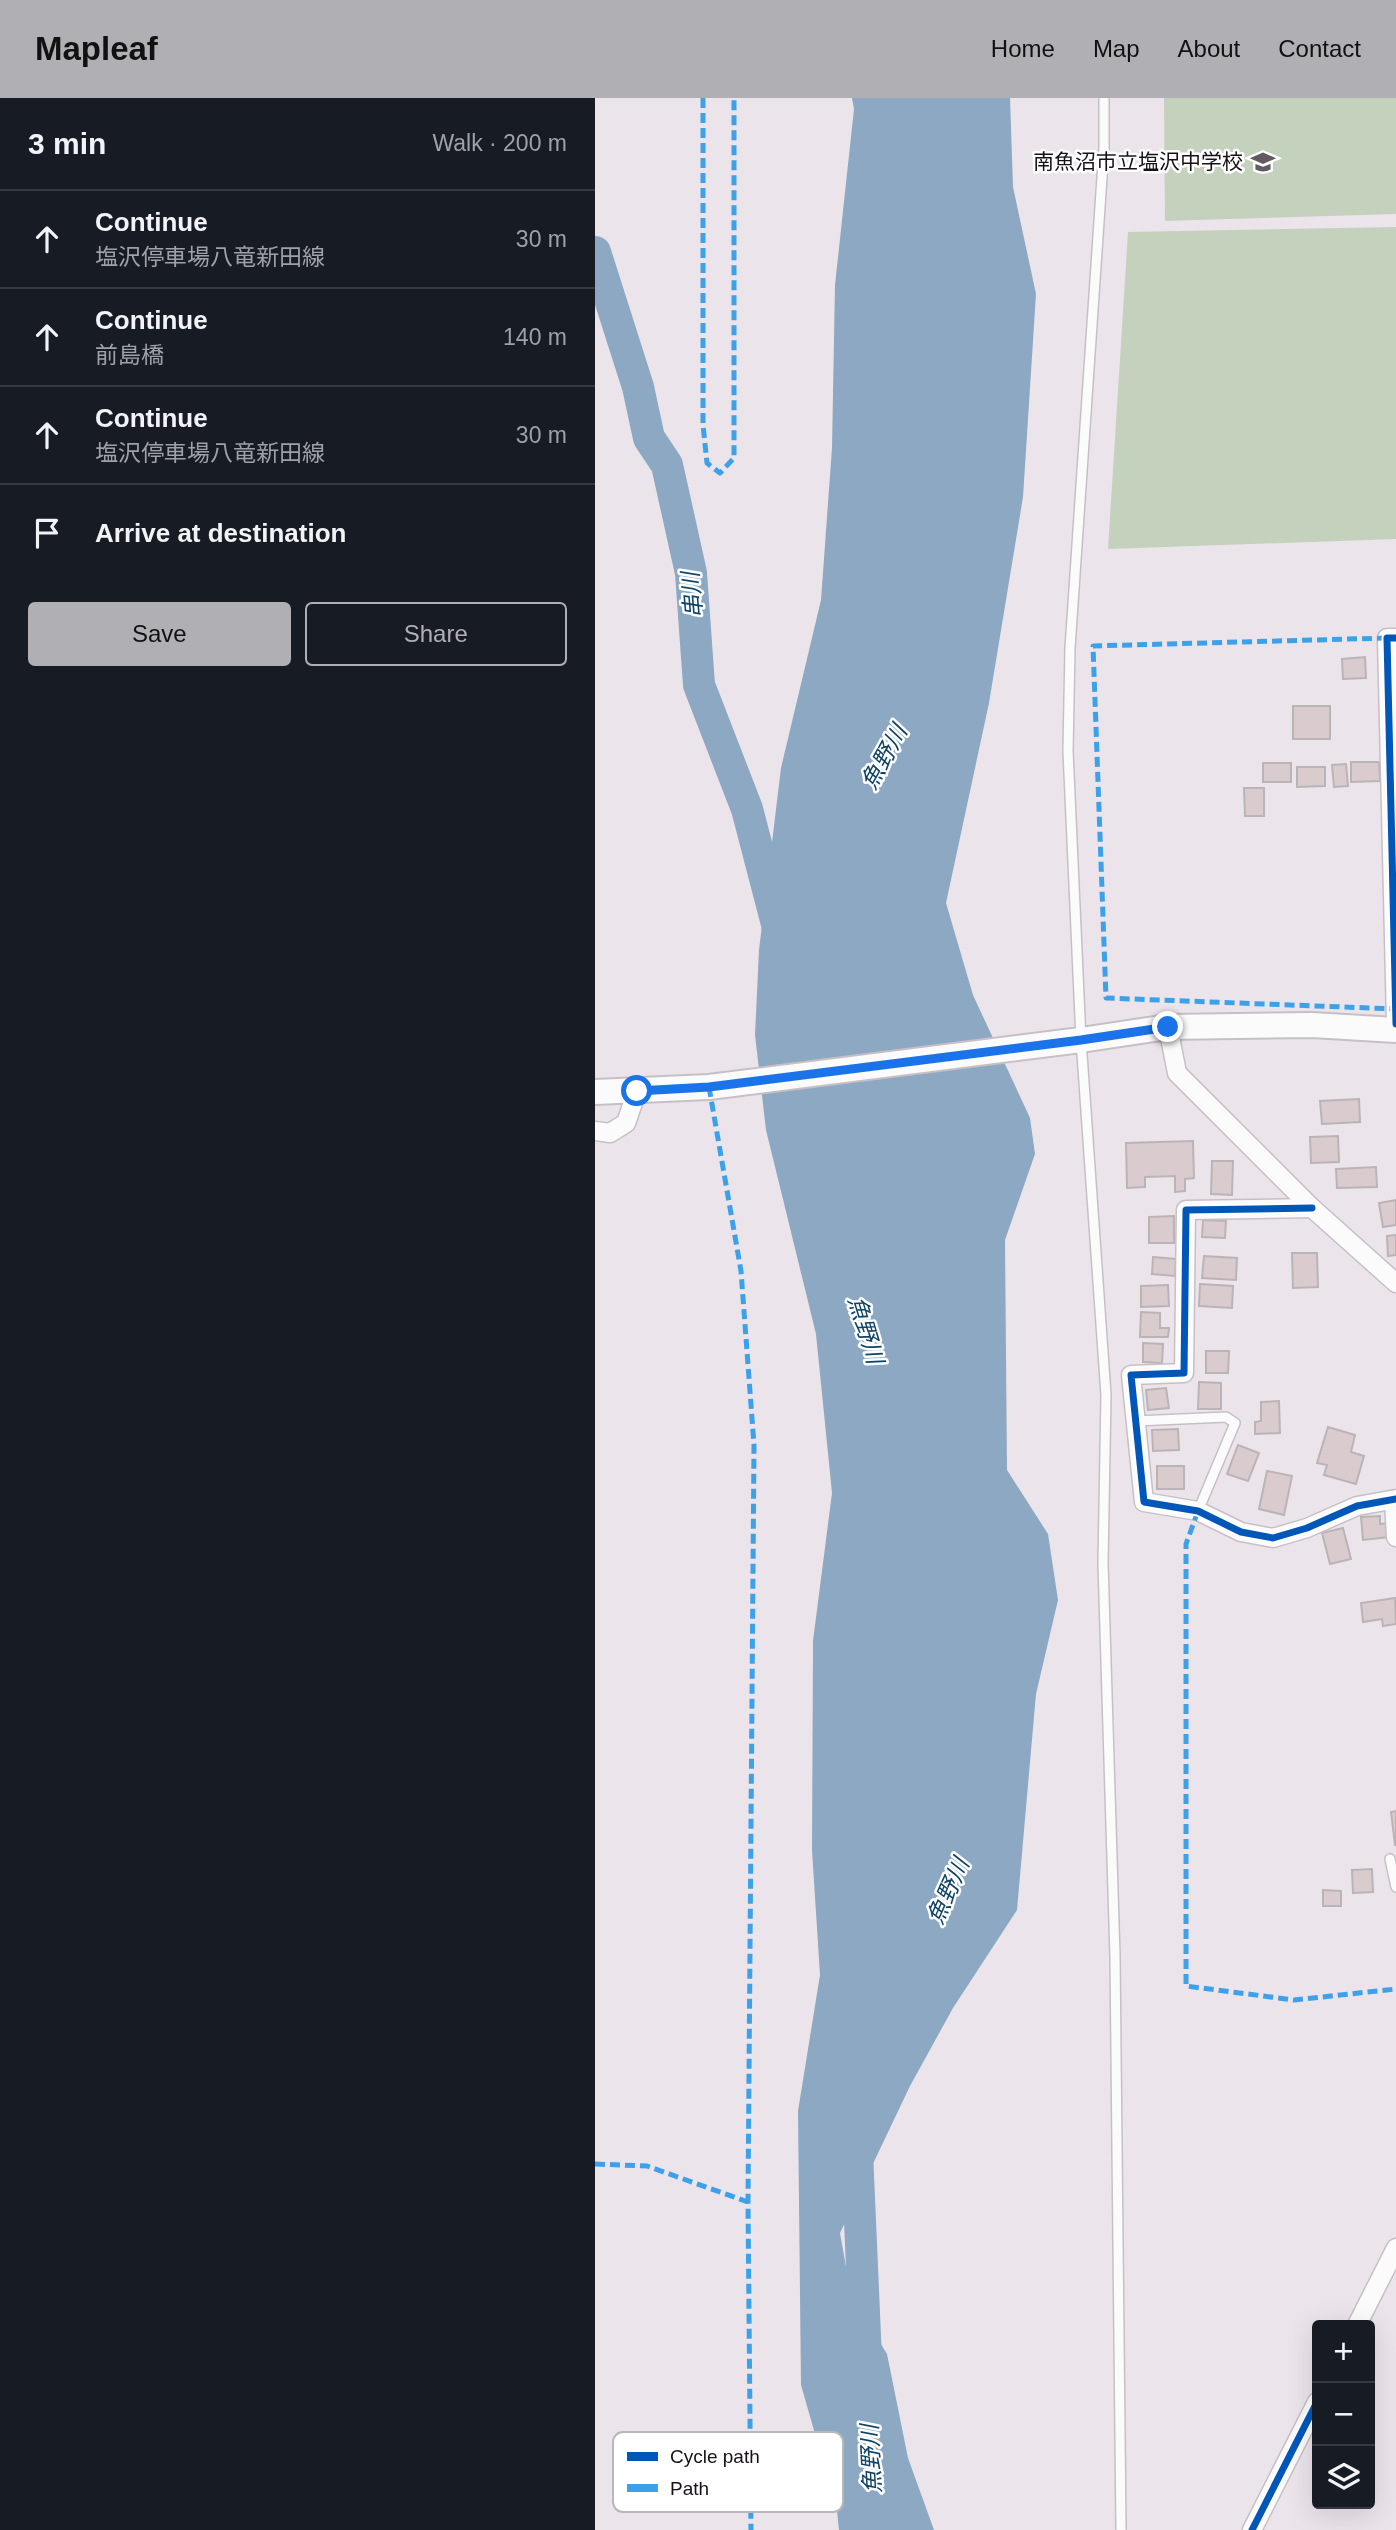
<!DOCTYPE html>
<html lang="en">
<head>
<meta charset="utf-8">
<style>
	:root { --surface:#171b24; --page:#242831; --text:#f1f3f6; --muted:#9ea1a6; --line:#363941; --accent:#b0afb3 }
	body { margin:0; font-family:Arial,"Noto Sans JP",sans-serif; background:var(--page); color:var(--text) }
	.controls { position:absolute; right:21px; bottom:21px; display:grid; overflow:hidden; border-radius:7px; box-shadow:0 7px 28px #0002 }
	.controls button { width:63px; height:63px; display:grid; place-items:center; padding:0; border:0; border-bottom:2px solid var(--line); background:var(--surface); color:var(--text); font:35px sans-serif }
	.stop { position:absolute; width:21px; height:21px; margin:-16px; border:5px solid #1a73e8; border-radius:50%; background:#fff }
	.stop.end { background:#1a73e8; border-color:#fff; box-shadow:0 2px 7px #0008 }
	.list { margin:0; padding:0; list-style:none }
	h2 { display:flex; justify-content:space-between; align-items:center; height:91px; margin:0; padding:0 28px; font-size:30px }
	h2 small { font-size:23px; font-weight:400; color:var(--muted) }
	.list li { display:grid; grid-template-columns:46px 1fr auto; gap:21px; align-items:center; box-sizing:border-box; height:98px; padding:0 28px; border-top:2px solid var(--line) }
	.list b { display:block; font-size:26px; white-space:nowrap }
	.list p { margin:0; font-size:23px; white-space:nowrap; color:var(--muted) }
	.list em { font-size:23px; font-style:normal; color:var(--muted) }
	.actions { display:flex; gap:14px; padding:21px 28px }
	.actions a { flex:1; padding:16px 0; border:2px solid var(--accent); border-radius:7px; text-align:center; font-size:24px; color:var(--accent) }
	.actions .main { background:var(--accent); color:#111 }
	.icon { flex:none; width:38px; height:38px; fill:none; stroke:currentColor; stroke-width:2; stroke-linecap:round; stroke-linejoin:round }
	.map { position:relative; flex:none; width:801px; height:2432px; overflow:hidden }
	header { display:flex; align-items:center; gap:42px; box-sizing:border-box; height:98px; padding:0 35px; background:var(--accent); color:#111 }
	header strong { font-size:33px }
	nav { display:flex; gap:38px; margin-inline-start:auto; font-size:24px }
	main { display:flex }
	aside { flex:1; background:var(--surface) }
	.map>svg:first-child { display:block }
</style>
</head>
<body>
<header>
<strong>Mapleaf</strong>
<nav><a>Home</a><a>Map</a><a>About</a><a>Contact</a></nav>
</header>
<main>
<aside>
<h2>3 min<small>Walk · 200 m</small></h2>
<ul class="list">
<li><svg class="icon" aria-label="ahead" viewBox="0 0 24 24"><path d="M12 20V5M6 11l6-6 6 6"/></svg><div><b>Continue</b><p>塩沢停車場八竜新田線</p></div><em>30 m</em></li>
<li><svg class="icon" aria-label="ahead" viewBox="0 0 24 24"><path d="M12 20V5M6 11l6-6 6 6"/></svg><div><b>Continue</b><p>前島橋</p></div><em>140 m</em></li>
<li><svg class="icon" aria-label="ahead" viewBox="0 0 24 24"><path d="M12 20V5M6 11l6-6 6 6"/></svg><div><b>Continue</b><p>塩沢停車場八竜新田線</p></div><em>30 m</em></li>
<li><svg class="icon" aria-label="arrive" viewBox="0 0 24 24"><path d="M6 21V4h12l-3 4 3 4H6"/></svg><div><b>Arrive at destination</b></div></li>
</ul>
<div class="actions"><a class="main">Save</a><a>Share</a></div>
</aside>
<div class="map">
<svg width="801" height="2432" viewBox="0 0 801 2432">
	<rect width="100%" height="100%" fill="#ece4eb"/>
	<!-- green -->
	<g fill="#c4d1bd">
		<polygon points="569,0 801,0 801,116 570,123"/>
		<polygon points="801,129 801,441 513,451 533,134"/>
	</g>
	<!-- water -->
	<polygon fill="#8ca8c2" points="257,0 415,0 418,89 441,196 428,399 394,605 351,805 378,897 435,1020 440,1056 410,1142 412,1372 453,1436 463,1502 441,1596 422,1812 358,1910 315,1988 245,2135 256,2197 292,2256 313,2360 339,2432 244,2432 242,2413 206,2287 203,2013 225,1877 217,1752 218,1543 237,1395 221,1236 171,1032 160,937 164,852 186,670 226,502 237,350 240,187 259,11"/>
	<g fill="none" stroke-linecap="round" stroke-linejoin="round">
		<!-- river -->
		<g stroke="#8ca8c2" stroke-width="32">
			<polyline points="0,154 43,289 54,340 72,367 96,475 104,587 152,711 183,830"/>
			<polyline points="262,2054 271,2261"/>
		</g>
	</g>
	<!-- building -->
	<g fill="#dacbce" stroke="#bbb4b6" stroke-width="2">
		<polygon points="770,559 771,580 748,581 747,561"/>
		<rect x="698" y="608" width="37" height="33"/>
		<polygon points="756,664 784,664 785,683 756,684"/>
		<rect x="668" y="665" width="28" height="19"/>
		<polygon points="751,666 753,688 739,689 737,667"/>
		<polygon points="702,669 730,669 730,688 702,689"/>
		<polygon points="649,690 669,690 669,718 650,718"/>
		<polygon points="764,1001 765,1024 727,1026 725,1003"/>
		<polygon points="743,1038 744,1064 716,1065 715,1039"/>
		<polygon points="598,1043 599,1080 590,1081 590,1093 580,1094 580,1078 550,1079 550,1089 532,1090 531,1045"/>
		<polygon points="617,1063 638,1063 637,1097 616,1096"/>
		<polygon points="781,1069 782,1089 742,1090 741,1071"/>
		<polygon points="801,1102 801,1127 788,1129 784,1105"/>
		<polygon points="579,1118 579,1145 554,1145 554,1119"/>
		<polygon points="608,1122 631,1123 630,1140 607,1139"/>
		<polygon points="801,1137 801,1157 793,1158 792,1138"/>
		<polygon points="697,1155 722,1155 723,1189 698,1190"/>
		<polygon points="609,1158 642,1160 641,1182 607,1180"/>
		<polygon points="558,1159 581,1161 580,1178 557,1176"/>
		<polygon points="605,1186 638,1188 637,1210 604,1208"/>
		<polygon points="573,1187 574,1208 546,1209 546,1188"/>
		<polygon points="546,1214 565,1215 565,1230 574,1230 573,1239 545,1239"/>
		<polygon points="548,1245 568,1246 567,1265 548,1264"/>
		<polygon points="611,1253 634,1253 633,1275 611,1275"/>
		<polygon points="604,1284 626,1285 626,1311 603,1311"/>
		<polygon points="571,1290 574,1310 553,1312 551,1292"/>
		<polygon points="684,1303 685,1335 660,1336 660,1324 666,1323 666,1304"/>
		<polygon points="733,1329 760,1337 756,1354 769,1358 761,1386 729,1377 732,1367 722,1365"/>
		<polygon points="583,1331 584,1352 558,1353 557,1332"/>
		<polygon points="643,1347 664,1355 653,1383 632,1376"/>
		<rect x="562" y="1368" width="27" height="23"/>
		<polygon points="672,1373 697,1378 689,1417 664,1411"/>
		<polygon points="785,1418 785,1426 793,1425 794,1439 768,1442 766,1419"/>
		<polygon points="748,1430 756,1461 735,1466 727,1435"/>
		<polygon points="800,1500 801,1526 788,1528 787,1521 768,1524 766,1505"/>
		<polygon points="801,1713 801,1747 800,1747 796,1714"/>
		<polygon points="777,1771 778,1794 758,1795 757,1772"/>
		<polygon points="728,1792 746,1793 746,1808 728,1808"/>
	</g>
	<g fill="none" stroke-linecap="round" stroke-linejoin="round">
		<!-- service casing -->
		<g stroke="#c6c0c6" stroke-width="12">
			<g id="service">
				<polyline points="509,0 509,50 475,550 473,653 486,942 511,1297 508,1465 520,1858 526,2432"/>
				<polyline points="541,1323 631,1319 640,1325 603,1413"/>
				<polyline points="795,1761 801,1789"/>
			</g>
		</g>
		<!-- minor casing -->
		<g stroke="#c6c0c6" stroke-width="21">
			<g id="minor">
				<polyline points="801,540 792,540 801,926"/>
				<polyline points="573,929 582,975 717,1110 801,1185"/>
				<polyline points="0,1033 15,1035 31,1025 42,993"/>
				<polyline points="717,1110 591,1112 589,1275 536,1277 549,1404 603,1413 646,1434 678,1440 712,1430 762,1408 801,1401"/>
				<polyline points="799,1402 801,1439"/>
				<polyline points="762,2227 801,2150"/>
				<polyline points="657,2432 722,2304"/>
			</g>
		</g>
		<!-- secondary casing -->
		<g stroke="#c6c0c6" stroke-width="28">
			<polyline id="secondary" points="0,994 114,989 486,942 573,929 717,927 801,932"/>
		</g>
		<!-- service -->
		<use href="#service" stroke="#fcfbfc" stroke-width="9"/>
		<!-- minor -->
		<use href="#minor" stroke="#fcfbfc" stroke-width="18"/>
		<!-- secondary -->
		<use href="#secondary" stroke="#fcfbfc" stroke-width="24"/>
		<!-- quiet -->
		<g stroke="#3da1ea" stroke-width="5" stroke-dasharray="10 5" stroke-linecap="butt">
			<polyline points="108,0 108,327 112,365 125,375 139,360 139,0"/>
			<polyline points="792,540 498,548 511,900 801,911"/>
			<polyline points="114,989 146,1173 159,1347 153,2104 156,2432"/>
			<polyline points="603,1413 591,1446 591,1888 699,1902 801,1891"/>
			<polyline points="0,2066 52,2068 153,2104"/>
		</g>
		<!-- cycleway casing -->
		<g stroke="#fff" stroke-width="11">
			<g id="cycleway">
				<polyline points="801,540 792,540 801,926"/>
				<polyline points="717,1110 591,1112 589,1275 536,1277 549,1404 603,1413 646,1434 678,1440 712,1430 762,1408 801,1401"/>
				<polyline points="657,2432 722,2304"/>
			</g>
		</g>
		<!-- cycleway -->
		<use href="#cycleway" stroke="#0057b8" stroke-width="7"/>
	</g>
	<g fill="none" stroke-linecap="round" stroke-linejoin="round">
		<!-- route -->
		<polyline stroke="#1a73e8" stroke-width="9" points="42,993 114,989 486,942 573,929"/>
	</g>
	<!-- icons -->
	<defs>
		<g id="school-bare" transform="scale(1.89)"><path d="M0-5L7-2L0 1L-7-2ZM-4 1L0 2.5L4 1V4Q0 6-4 4Z" fill="#615b61" stroke="#fff" stroke-width="2.5" paint-order="stroke"/></g>
	</defs>
	<g fill-rule="evenodd">
		<use href="#school-bare" x="668" y="64"/>
	</g>
	<g text-anchor="middle" stroke-width="5" stroke-linejoin="round" paint-order="stroke">
		<!-- poi labels -->
		<g font-size="21" fill="#161116" stroke="#fff" text-anchor="end">
			<text x="648" y="71">南魚沼市立塩沢中学校</text>
		</g>
		<!-- water labels -->
		<g font-size="23" font-style="italic" fill="#0f4367" stroke="#fff">
			<text transform="translate(97 497) rotate(-95)" y="8">串川</text>
			<text transform="translate(289 659) rotate(-61)" y="8">魚野川</text>
			<text transform="translate(271 1232) rotate(73)" y="8">魚野川</text>
			<text transform="translate(353 1793) rotate(-66)" y="8">魚野川</text>
			<text transform="translate(276 2361) rotate(-93)" y="8">魚野川</text>
		</g>
	</g>
	<!-- legend -->
	<rect x="18" y="2334" width="230" height="80" rx="10" fill="#fff" stroke="#b9b8b9" stroke-width="2"/>
	<rect x="32" y="2354" width="31" height="9" fill="#0057b8"/>
	<rect x="32" y="2386" width="31" height="8" fill="#3da1ea"/>
	<g font-size="19" fill="#161116">
		<text x="75" y="2365">Cycle path</text>
		<text x="75" y="2397">Path</text>
	</g>
</svg>
<div class="controls">
<button>+</button>
<button>−</button>
<button><svg class="icon" aria-label="layers" viewBox="0 0 24 24"><path d="M12 4l9 5-9 5-9-5zM3 14l9 5 9-5"/></svg></button>
</div>
<div class="stop" style="left:42px;top:993px"></div>
<div class="stop end" style="left:573px;top:929px"></div>
</div>
</main>
</body>
</html>
